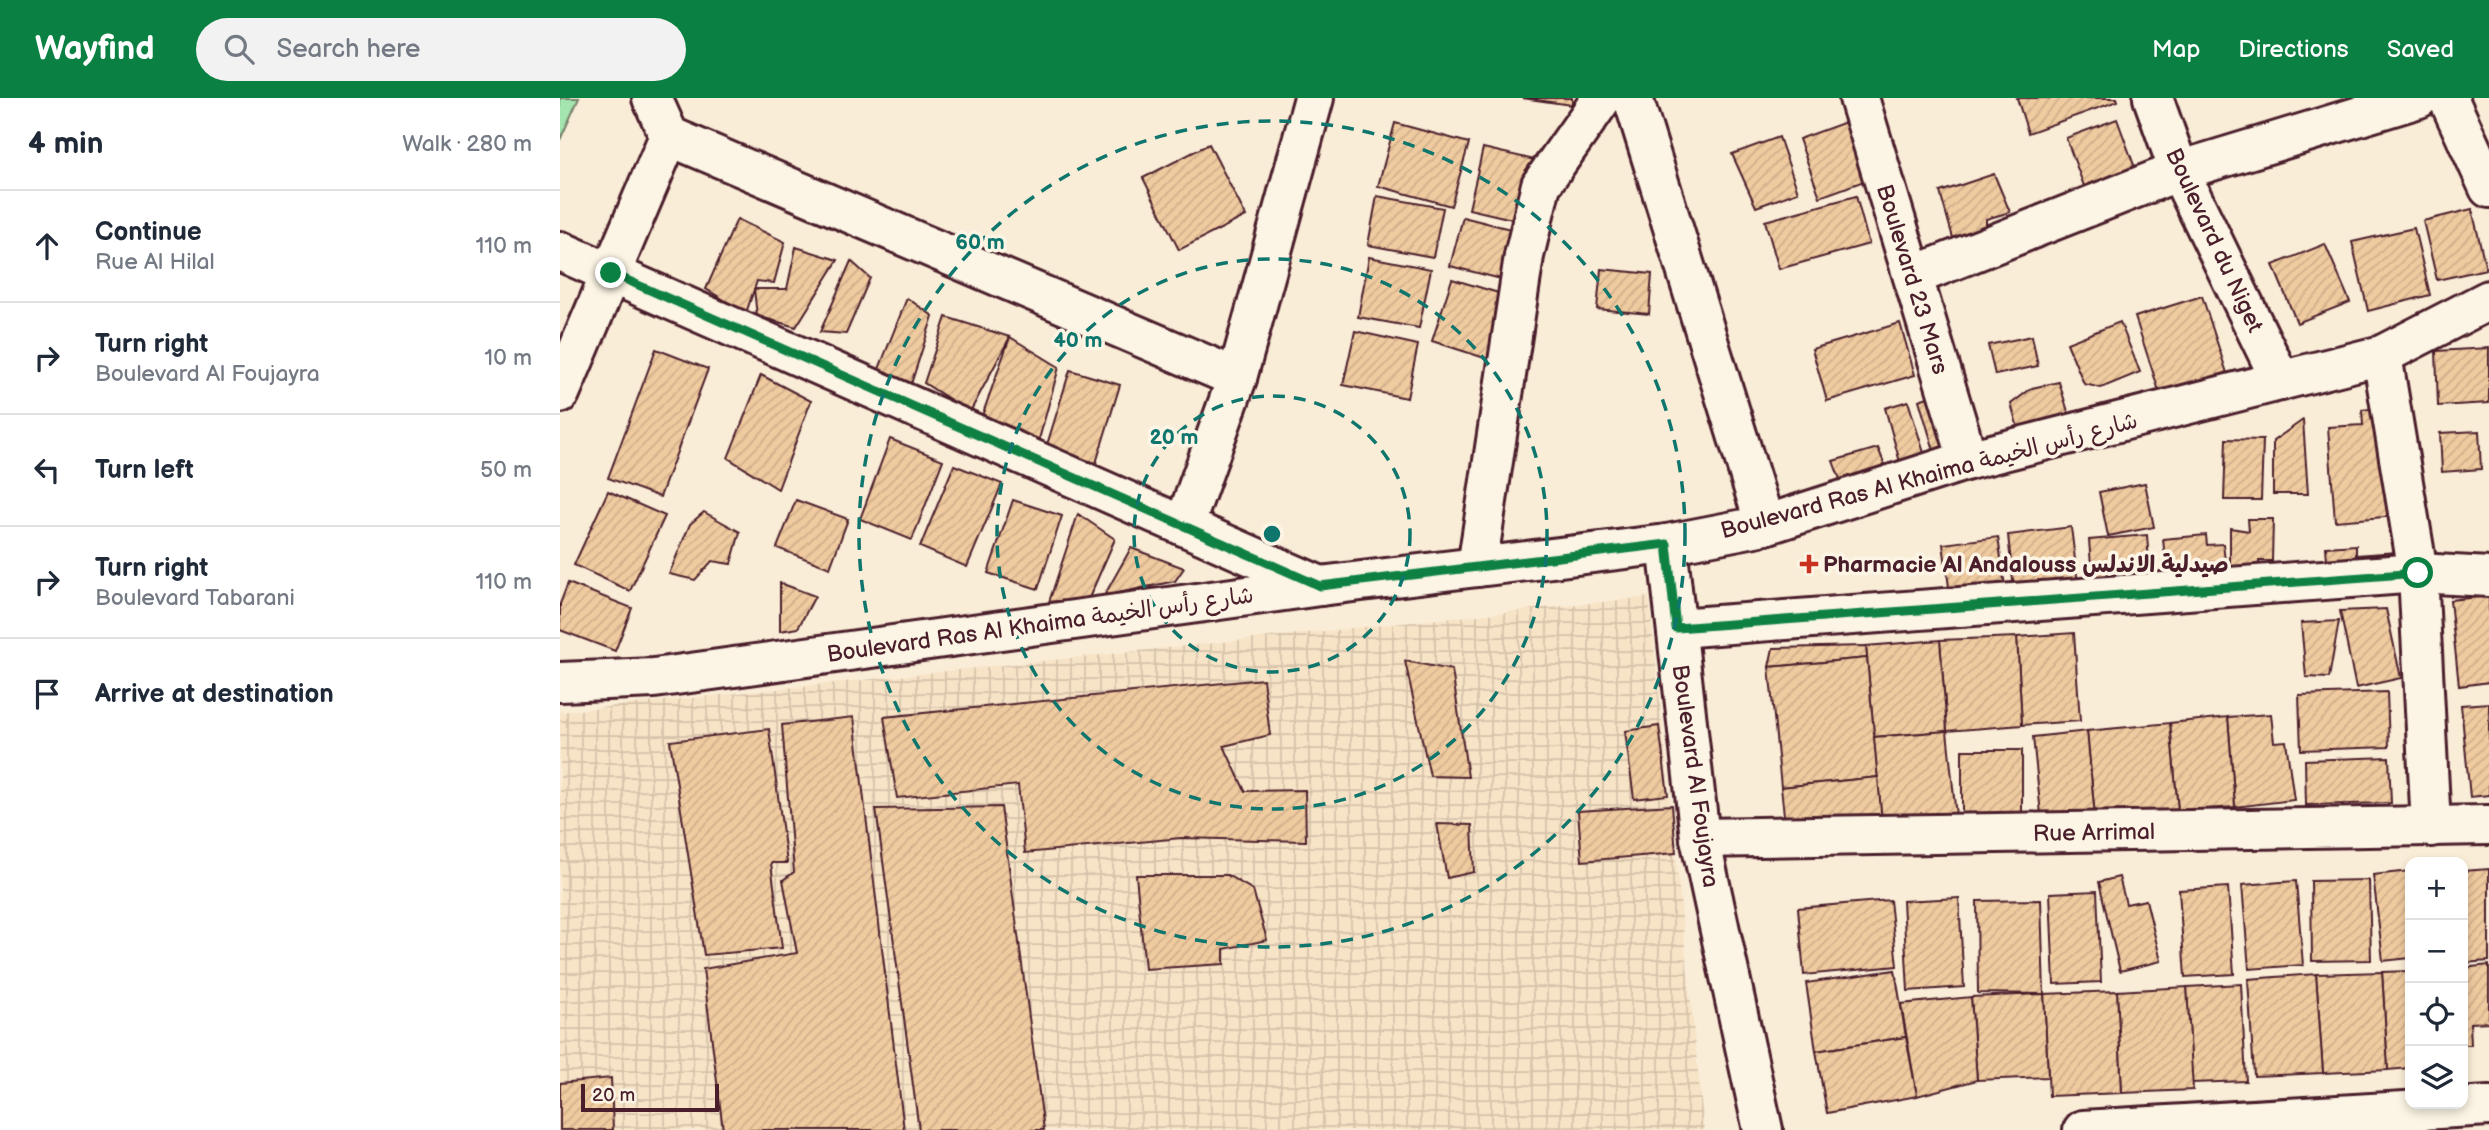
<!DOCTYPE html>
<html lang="en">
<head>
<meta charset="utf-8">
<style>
	:root { --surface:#fff; --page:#f2f2f3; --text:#1f2937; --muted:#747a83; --line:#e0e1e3; --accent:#0b8043 }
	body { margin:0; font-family:"Balsamiq Sans","Playpen Sans Arabic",sans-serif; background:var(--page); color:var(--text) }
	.controls { position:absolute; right:21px; bottom:21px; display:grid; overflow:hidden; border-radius:14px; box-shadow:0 4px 10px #0003 }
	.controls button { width:63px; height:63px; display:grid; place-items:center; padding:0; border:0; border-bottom:2px solid var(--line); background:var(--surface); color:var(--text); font:35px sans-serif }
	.scale { position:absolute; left:21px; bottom:18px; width:138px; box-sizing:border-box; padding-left:7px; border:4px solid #4a1f2b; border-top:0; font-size:19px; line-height:24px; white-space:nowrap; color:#4a1f2b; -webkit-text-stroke:5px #fcf5e5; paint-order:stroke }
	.stop { position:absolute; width:21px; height:21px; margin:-16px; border:5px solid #0b8043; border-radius:50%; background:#fff }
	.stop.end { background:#0b8043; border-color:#fff; box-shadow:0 2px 7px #0008 }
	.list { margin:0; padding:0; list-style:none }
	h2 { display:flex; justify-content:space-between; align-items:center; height:91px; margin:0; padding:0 28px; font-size:30px }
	h2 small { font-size:23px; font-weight:400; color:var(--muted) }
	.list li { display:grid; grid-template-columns:46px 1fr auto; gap:21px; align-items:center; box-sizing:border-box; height:112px; padding:0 28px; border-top:2px solid var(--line) }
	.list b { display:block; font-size:26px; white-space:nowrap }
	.list p { margin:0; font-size:23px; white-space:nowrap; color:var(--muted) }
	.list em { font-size:23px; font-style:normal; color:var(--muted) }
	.icon { flex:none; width:38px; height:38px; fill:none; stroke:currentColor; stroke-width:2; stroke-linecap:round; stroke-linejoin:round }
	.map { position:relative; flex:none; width:1929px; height:1032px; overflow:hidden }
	header { display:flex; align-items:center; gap:42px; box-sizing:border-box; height:98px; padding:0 35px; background:var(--accent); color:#fff }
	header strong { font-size:33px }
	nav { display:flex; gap:38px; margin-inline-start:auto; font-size:24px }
	.search { width:490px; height:63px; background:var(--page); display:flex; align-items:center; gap:18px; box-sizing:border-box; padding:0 24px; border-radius:38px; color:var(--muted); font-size:26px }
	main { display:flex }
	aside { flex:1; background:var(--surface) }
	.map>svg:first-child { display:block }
</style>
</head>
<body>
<header>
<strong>Wayfind</strong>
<div class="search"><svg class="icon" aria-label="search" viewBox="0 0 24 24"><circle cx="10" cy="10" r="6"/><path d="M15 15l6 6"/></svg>Search here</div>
<nav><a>Map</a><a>Directions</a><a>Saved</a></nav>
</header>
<main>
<aside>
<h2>4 min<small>Walk · 280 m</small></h2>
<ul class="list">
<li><svg class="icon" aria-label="ahead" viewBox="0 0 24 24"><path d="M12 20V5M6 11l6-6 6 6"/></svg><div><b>Continue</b><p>Rue Al Hilal</p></div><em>110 m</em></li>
<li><svg class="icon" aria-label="right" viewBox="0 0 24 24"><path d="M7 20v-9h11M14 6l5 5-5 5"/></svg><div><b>Turn right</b><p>Boulevard Al Foujayra</p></div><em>10 m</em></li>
<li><svg class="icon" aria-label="left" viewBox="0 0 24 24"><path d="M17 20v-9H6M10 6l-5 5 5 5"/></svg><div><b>Turn left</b></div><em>50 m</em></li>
<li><svg class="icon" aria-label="right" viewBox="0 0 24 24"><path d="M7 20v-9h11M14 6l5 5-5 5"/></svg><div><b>Turn right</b><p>Boulevard Tabarani</p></div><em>110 m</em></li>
<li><svg class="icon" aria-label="arrive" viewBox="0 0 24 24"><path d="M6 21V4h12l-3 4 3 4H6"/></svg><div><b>Arrive at destination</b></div></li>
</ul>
</aside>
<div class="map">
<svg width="1929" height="1032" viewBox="0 0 1929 1032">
	<defs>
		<pattern id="industrial-grid" width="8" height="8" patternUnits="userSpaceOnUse" patternTransform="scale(1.75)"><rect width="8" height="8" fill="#f7e3c6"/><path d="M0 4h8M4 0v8" fill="none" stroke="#d5c2aa"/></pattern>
		<pattern id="building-hatch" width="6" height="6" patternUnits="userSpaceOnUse" patternTransform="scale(1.75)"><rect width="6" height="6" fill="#f0cba0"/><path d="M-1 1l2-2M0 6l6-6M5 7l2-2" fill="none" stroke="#cfae8a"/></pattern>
	</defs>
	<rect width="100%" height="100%" fill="#faedd7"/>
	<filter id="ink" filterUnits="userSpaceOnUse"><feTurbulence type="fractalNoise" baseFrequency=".0143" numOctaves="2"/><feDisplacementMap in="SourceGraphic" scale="14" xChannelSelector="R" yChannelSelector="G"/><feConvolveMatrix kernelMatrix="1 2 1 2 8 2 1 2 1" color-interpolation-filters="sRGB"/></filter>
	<g filter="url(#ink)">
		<!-- industrial -->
		<polygon fill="url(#industrial-grid)" points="1089,499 1144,1032 0,1032 0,614"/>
		<!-- grass -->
		<polygon fill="#a4e4ae" stroke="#77826c" stroke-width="2" points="0,0 19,0 0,42"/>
		<!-- building -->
		<g fill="url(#building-hatch)" stroke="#4a1f2b" stroke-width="2">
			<polygon points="962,0 1012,0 1012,7"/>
			<polygon points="1457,0 1557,0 1558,3 1468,35"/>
			<polygon points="1557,21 1575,70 1524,88 1506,40"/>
			<polygon points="1286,24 1307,82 1260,99 1239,41"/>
			<polygon points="835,25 909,45 891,108 818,88"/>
			<polygon points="1219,39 1238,94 1196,109 1172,56"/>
			<polygon points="649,46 686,118 619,152 583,80"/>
			<polygon points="923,50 979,63 965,124 909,111"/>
			<polygon points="1434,76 1450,114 1426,121 1426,136 1395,147 1380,94"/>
			<polygon points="817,98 883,110 873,159 808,147"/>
			<polygon points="1296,98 1309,146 1219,171 1205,123"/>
			<polygon points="1912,111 1926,171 1877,182 1863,123"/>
			<polygon points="903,119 962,134 949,183 890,168"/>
			<polygon points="177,121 225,144 214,185 197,183 186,215 146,191"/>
			<polygon points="1854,130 1870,197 1808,213 1792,144"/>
			<polygon points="1765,146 1790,204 1737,225 1713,167"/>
			<polygon points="236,149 278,162 236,229 197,218 194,191 227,191"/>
			<polygon points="809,159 871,171 859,230 798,219"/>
			<polygon points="291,163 310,180 286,236 260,234"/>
			<polygon points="1041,171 1092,176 1089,216 1037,211"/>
			<polygon points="892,181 955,200 934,263 872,243"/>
			<polygon points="1642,198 1667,275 1600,296 1575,219"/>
			<polygon points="347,200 373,218 351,286 317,276"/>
			<polygon points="386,219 450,239 410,314 364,285"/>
			<polygon points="1560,224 1580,274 1541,290 1524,286 1507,245"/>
			<polygon points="1340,225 1355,277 1267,303 1252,251"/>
			<polygon points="795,233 858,247 847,300 783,287"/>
			<polygon points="1472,238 1478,268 1435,277 1428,247"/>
			<polygon points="450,239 499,269 478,345 422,318"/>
			<polygon points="1929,250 1929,305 1878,308 1876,253"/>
			<polygon points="96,251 148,271 100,399 48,380"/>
			<polygon points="510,272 560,287 536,365 486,350"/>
			<polygon points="201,277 251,303 218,391 168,360"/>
			<polygon points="1499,284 1509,317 1458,330 1451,306 1472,290"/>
			<polygon points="1383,294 1402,359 1378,366 1359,302"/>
			<polygon points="1348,303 1368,368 1343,375 1325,310"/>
			<polygon points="1828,309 1837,418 1775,423 1768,329 1803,327 1802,312"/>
			<polygon points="1743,322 1748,396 1713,396 1713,343"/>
			<polygon points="1919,333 1921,371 1882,374 1880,335"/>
			<polygon points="330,341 383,362 352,442 300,421"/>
			<polygon points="1666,341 1703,342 1701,402 1664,402"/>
			<polygon points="1318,350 1329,377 1284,392 1273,363"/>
			<polygon points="394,367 442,386 407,469 360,449"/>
			<polygon points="1585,385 1594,429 1548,438 1539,394"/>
			<polygon points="48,393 105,418 70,493 14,467"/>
			<polygon points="236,402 288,421 270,470 217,450"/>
			<polygon points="453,402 502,418 478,491 428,475"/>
			<polygon points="144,414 180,434 171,466 152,463 135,482 109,476 130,426"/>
			<polygon points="518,416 555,441 529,500 489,504"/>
			<polygon points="1688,421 1713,421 1712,463 1699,463 1700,482 1655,482 1653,470 1670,470 1670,430 1689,433"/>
			<polygon points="1511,429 1519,494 1455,501 1448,437"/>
			<polygon points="1587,437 1590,478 1533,492 1529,442"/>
			<polygon points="1646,437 1647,447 1663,446 1665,463 1648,465 1649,486 1608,490 1603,441"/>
			<polygon points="1438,439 1446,496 1391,503 1383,446"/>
			<polygon points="1796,447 1796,457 1836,454 1837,473 1768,476 1766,449"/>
			<polygon points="571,450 624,470 615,483 544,498"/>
			<polygon points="8,485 72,510 55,553 0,532 0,506"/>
			<polygon points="220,485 255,498 238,530 220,533"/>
			<polygon points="1929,498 1929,584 1899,588 1890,502"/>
			<polygon points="1826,511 1841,580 1796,590 1780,513"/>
			<polygon points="1779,523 1769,580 1746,579 1741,525"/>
			<polygon points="1514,535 1520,623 1462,627 1457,539"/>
			<polygon points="1457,539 1462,627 1387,633 1380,542"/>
			<polygon points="1380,542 1387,633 1314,639 1306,548"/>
			<polygon points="1306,548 1307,560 1209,569 1213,550"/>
			<polygon points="1307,560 1318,679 1221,689 1209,569"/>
			<polygon points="845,563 892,572 908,679 870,678"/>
			<polygon points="703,581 710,637 664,648 685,693 745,692 746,743 621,740 465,755 458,687 337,700 324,619"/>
			<polygon points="1827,594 1829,649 1741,652 1739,597"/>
			<polygon points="1929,605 1929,697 1910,699 1901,607"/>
			<polygon points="1711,616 1714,644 1726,643 1734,702 1675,709 1668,619"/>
			<polygon points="294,619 344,1032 163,1032 143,871 237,855 223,782 234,774 222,627"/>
			<polygon points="1668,619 1675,709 1618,713 1610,625"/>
			<polygon points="1610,625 1618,713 1535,720 1527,633"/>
			<polygon points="1099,628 1108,697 1074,701 1065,633"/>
			<polygon points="209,631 227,765 211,765 222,850 144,857 110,643"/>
			<polygon points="1387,633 1396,718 1322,726 1314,639"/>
			<polygon points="1527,633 1535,720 1482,726 1473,639"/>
			<rect x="1402" y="652" width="60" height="78"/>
			<polygon points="1829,659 1831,705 1746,707 1745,662"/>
			<polygon points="1318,679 1322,726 1226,736 1221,689"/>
			<polygon points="1112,707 1116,755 1022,763 1018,713"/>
			<polygon points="441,709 484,1032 359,1032 316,711"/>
			<polygon points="877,726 912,727 914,774 887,780"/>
			<polygon points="1929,771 1929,863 1903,865 1903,773"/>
			<polygon points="1850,773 1850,860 1823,863 1813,777"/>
			<polygon points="576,777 667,777 693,792 707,842 664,851 664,866 585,871"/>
			<polygon points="1559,779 1566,806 1586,802 1601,863 1560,873 1539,784"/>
			<polygon points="1809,782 1811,862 1752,863 1751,783"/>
			<polygon points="1736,783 1743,867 1689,871 1682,787"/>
			<polygon points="1668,789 1674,876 1625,879 1619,792"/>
			<polygon points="1537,793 1541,884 1494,886 1490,795"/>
			<polygon points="1399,800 1404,889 1348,893 1343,803"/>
			<polygon points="1330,802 1337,868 1244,877 1238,810"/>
			<polygon points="1481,802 1484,896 1418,895 1417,803"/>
			<polygon points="1929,867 1929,924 1910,925 1911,947 1903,947 1903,870"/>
			<polygon points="1335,872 1346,939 1256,953 1246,885"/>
			<polygon points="1850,873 1850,970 1828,972 1822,874"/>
			<polygon points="1822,874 1828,972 1763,975 1756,876"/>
			<polygon points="1756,876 1763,975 1694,978 1688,881"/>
			<polygon points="1681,886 1686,983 1632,985 1627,889"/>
			<polygon points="1627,889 1633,992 1562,995 1557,893"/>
			<polygon points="1557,893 1562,995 1489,998 1484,896"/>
			<polygon points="1484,896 1488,979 1417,982 1411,899"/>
			<polygon points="1411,899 1417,982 1357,998 1341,906"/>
			<polygon points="1346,939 1357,998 1267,1015 1256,953"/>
			<polygon points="51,980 53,1032 0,1032 0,985"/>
		</g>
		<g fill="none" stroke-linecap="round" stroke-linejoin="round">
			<!-- street casing -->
			<g stroke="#4a1f2b" stroke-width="44">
				<g id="street">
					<polyline points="92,0 109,38 677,280"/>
					<polyline points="1073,0 1205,427"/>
					<polyline points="1299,0 1408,362"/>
					<polyline points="1593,0 1619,73 1721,283"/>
					<polyline points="1888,0 1929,90"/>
					<polyline points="0,153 760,488"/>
					<polyline points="1353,178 1619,73 1859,0"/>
					<polyline points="1822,257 1858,475 1871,729"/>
					<polyline points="0,295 109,38"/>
					<polyline points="624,428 677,280 754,0"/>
					<polyline points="1107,446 1140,740 1203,1032"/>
					<polyline points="917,469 964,158 981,87 1042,0"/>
					<polyline points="1117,530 1858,475 1929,479"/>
					<polyline points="0,584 94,580 760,488 1107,446 1205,427 1408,362 1822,257 1929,202"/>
					<polyline points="1140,740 1929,727"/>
					<polyline points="1523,1032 1929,1008"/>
				</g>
			</g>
			<!-- street -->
			<use href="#street" stroke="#fcf5e5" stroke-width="38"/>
		</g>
	</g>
	<g fill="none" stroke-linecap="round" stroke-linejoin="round" filter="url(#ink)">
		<!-- route -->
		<polyline stroke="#0b8043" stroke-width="9" points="51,175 760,488 1107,446 1116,530 1858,475"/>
	</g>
	<!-- distance rings -->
	<g fill="none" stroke="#0f766e" stroke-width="3.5" stroke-dasharray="12 9">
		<circle cx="712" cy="436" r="138"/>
		<circle cx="712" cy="436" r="275"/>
		<circle cx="712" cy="436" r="413"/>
	</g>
	<!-- markers -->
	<path fill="#c8321e" stroke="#fcf5e5" stroke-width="2.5" d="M1245.5 455.5h7v7h7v7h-7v7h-7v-7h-7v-7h7z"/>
	<g text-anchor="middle" stroke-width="7" stroke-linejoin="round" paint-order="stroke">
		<!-- street labels -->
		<g font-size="23" fill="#4a1f2b" stroke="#fcf5e5">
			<text transform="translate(1655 142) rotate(65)" y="8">Boulevard du Niget</text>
			<text transform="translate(1353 181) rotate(73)" y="8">Boulevard 23 Mars</text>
			<text transform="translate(1369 377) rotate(-15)" y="8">Boulevard Ras Al Khaima شارع رأس الخيمة</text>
			<text transform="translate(480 526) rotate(-8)" y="8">Boulevard Ras Al Khaima شارع رأس الخيمة</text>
			<text transform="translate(1136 678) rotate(82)" y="8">Boulevard Al Foujayra</text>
			<text transform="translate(1534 734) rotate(-1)" y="8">Rue Arrimal</text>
		</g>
		<!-- poi labels -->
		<g font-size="23" font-weight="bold" fill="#4a1f2b" stroke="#fcf5e5" text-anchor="start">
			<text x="1263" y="474">Pharmacie Al Andalouss صيدلية الاندلس</text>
		</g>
	</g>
	<circle cx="712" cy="436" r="10" fill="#0f766e" stroke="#fcf5e5" stroke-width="3.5"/>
	<g font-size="21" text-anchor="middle" font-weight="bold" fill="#0f766e" stroke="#fcf5e5" stroke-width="7" stroke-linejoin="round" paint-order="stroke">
		<text x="420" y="151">60 m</text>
		<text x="518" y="249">40 m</text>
		<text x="614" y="346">20 m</text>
	</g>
</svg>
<div class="controls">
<button>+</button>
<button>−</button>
<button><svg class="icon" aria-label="locate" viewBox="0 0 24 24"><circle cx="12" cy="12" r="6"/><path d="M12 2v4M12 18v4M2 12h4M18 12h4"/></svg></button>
<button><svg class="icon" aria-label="layers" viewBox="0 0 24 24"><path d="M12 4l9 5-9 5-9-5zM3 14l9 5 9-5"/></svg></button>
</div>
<div class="scale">20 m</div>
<div class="stop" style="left:1858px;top:475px"></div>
<div class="stop end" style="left:51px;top:175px"></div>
</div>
</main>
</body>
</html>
